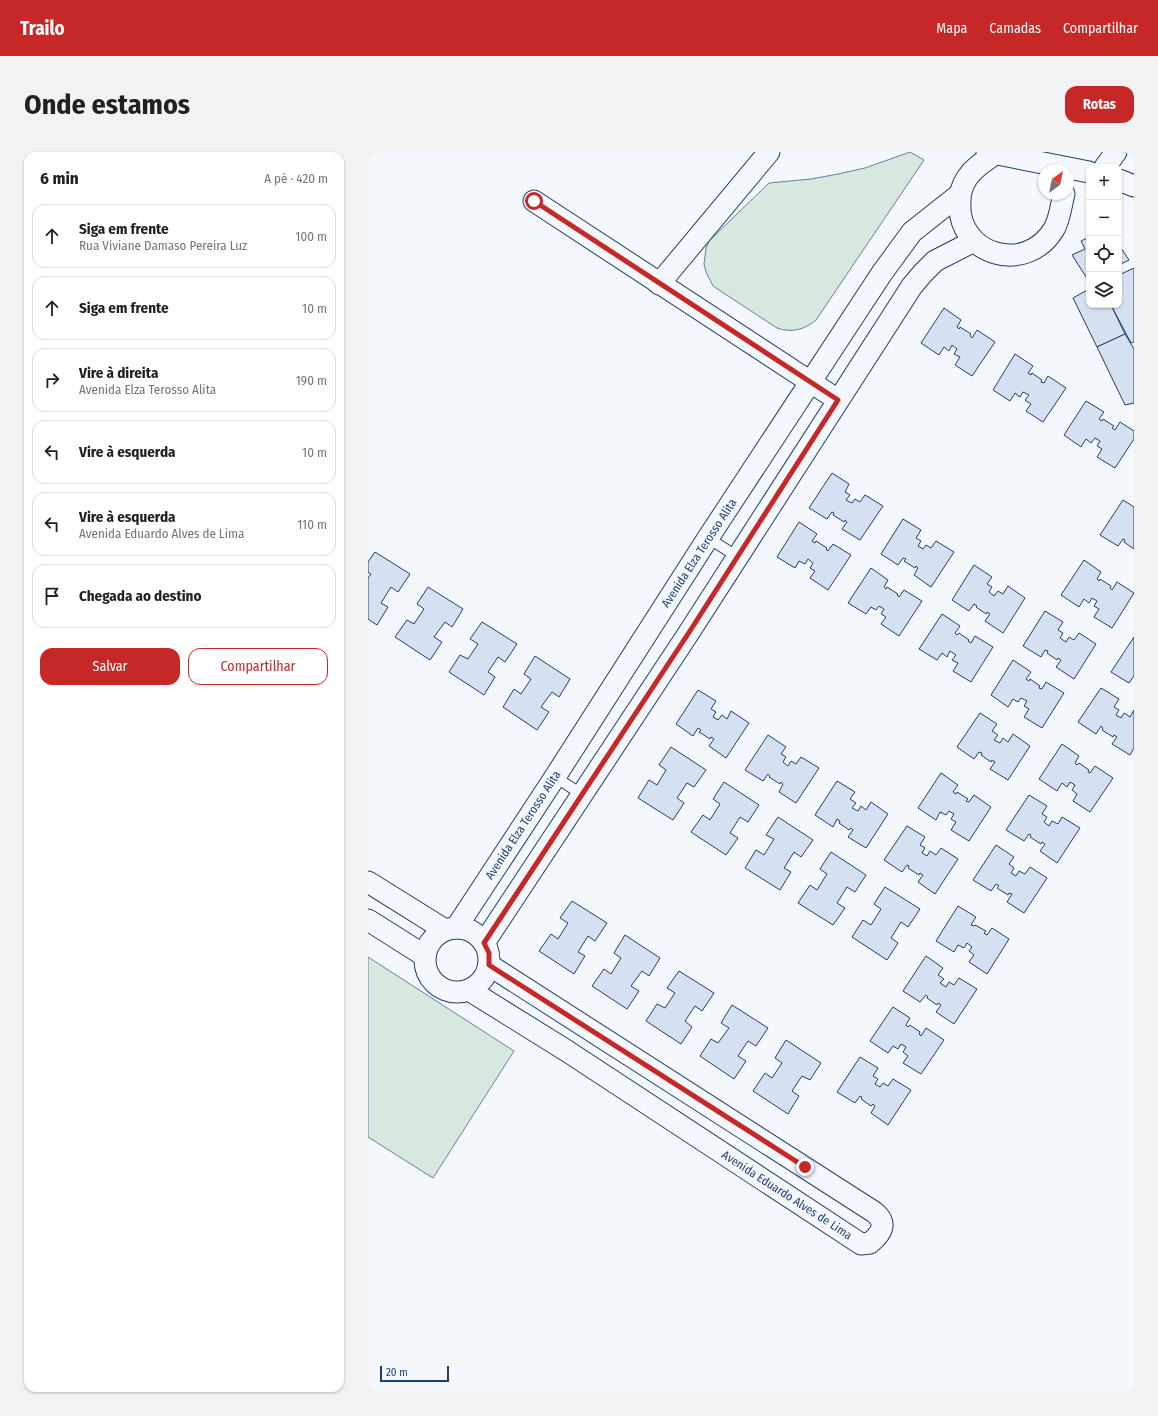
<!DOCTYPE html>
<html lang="pt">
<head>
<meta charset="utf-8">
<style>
	:root { --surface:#fff; --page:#f2f2f2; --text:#202124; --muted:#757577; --line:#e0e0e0; --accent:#c62828 }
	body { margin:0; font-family:"Fira Sans Condensed",sans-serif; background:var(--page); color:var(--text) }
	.controls { position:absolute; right:12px; top:12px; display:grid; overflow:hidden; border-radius:8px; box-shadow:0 1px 3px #0004 }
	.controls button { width:36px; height:36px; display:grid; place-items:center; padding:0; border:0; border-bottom:1px solid var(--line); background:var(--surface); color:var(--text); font:20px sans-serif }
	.compass { position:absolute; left:670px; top:12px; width:36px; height:36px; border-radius:50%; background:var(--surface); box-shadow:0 1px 3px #0004; rotate:32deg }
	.scale { position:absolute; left:12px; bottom:10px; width:69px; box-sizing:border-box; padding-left:4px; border:2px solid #1d3f73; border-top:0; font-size:11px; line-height:14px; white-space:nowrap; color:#1d3f73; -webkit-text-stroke:3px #f4f7fb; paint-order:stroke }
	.stop { position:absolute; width:12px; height:12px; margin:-9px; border:3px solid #c62828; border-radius:50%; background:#fff }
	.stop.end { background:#c62828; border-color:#fff; box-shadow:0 1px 4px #0008 }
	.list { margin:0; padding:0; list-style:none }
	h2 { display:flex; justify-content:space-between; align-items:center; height:52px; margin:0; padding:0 16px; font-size:17px }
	h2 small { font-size:13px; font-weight:400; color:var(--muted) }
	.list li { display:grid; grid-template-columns:26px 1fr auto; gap:12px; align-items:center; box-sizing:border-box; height:64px; margin:0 8px 8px; padding:0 8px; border:1px solid var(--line); border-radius:12px }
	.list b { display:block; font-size:15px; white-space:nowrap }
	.list p { margin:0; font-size:13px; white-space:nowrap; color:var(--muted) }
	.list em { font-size:13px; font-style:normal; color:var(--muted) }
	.actions { display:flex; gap:8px; padding:12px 16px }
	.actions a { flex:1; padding:9px 0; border:1px solid var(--accent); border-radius:12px; text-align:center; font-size:14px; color:var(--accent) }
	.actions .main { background:var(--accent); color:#fff }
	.icon { flex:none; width:22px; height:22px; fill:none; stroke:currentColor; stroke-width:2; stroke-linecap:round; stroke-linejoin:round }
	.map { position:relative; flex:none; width:766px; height:1240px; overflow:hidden; border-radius:12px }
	header { display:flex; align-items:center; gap:24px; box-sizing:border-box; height:56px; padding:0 20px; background:var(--accent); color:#fff }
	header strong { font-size:19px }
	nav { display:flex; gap:22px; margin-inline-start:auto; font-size:14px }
	.intro { display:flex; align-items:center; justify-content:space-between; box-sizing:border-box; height:96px; padding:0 24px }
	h1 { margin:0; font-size:28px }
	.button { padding:10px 18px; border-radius:12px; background:var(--accent); color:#fff; font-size:14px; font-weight:700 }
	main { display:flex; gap:24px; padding:0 24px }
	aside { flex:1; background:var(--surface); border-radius:12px; box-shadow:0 1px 3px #0004 }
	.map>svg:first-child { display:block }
</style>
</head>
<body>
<header>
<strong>Trailo</strong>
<nav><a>Mapa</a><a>Camadas</a><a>Compartilhar</a></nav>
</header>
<div class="intro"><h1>Onde estamos</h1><a class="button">Rotas</a></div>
<main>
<aside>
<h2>6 min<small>A pé · 420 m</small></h2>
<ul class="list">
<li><svg class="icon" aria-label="ahead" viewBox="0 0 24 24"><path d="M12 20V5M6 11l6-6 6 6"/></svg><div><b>Siga em frente</b><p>Rua Viviane Damaso Pereira Luz</p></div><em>100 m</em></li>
<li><svg class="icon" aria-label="ahead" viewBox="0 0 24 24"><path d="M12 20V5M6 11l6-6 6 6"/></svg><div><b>Siga em frente</b></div><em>10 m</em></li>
<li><svg class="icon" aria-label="right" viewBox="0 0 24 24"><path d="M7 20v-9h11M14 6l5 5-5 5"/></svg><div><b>Vire à direita</b><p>Avenida Elza Terosso Alita</p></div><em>190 m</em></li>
<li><svg class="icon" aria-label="left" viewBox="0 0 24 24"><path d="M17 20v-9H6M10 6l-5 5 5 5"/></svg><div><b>Vire à esquerda</b></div><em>10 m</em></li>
<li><svg class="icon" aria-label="left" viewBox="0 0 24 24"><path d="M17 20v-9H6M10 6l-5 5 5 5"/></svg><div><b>Vire à esquerda</b><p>Avenida Eduardo Alves de Lima</p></div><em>110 m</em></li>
<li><svg class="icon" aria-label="arrive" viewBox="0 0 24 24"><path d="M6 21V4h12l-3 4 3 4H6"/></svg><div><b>Chegada ao destino</b></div></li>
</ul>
<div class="actions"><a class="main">Salvar</a><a>Compartilhar</a></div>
</aside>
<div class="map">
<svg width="766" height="1240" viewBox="0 0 766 1240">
	<rect width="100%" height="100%" fill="#f4f7fb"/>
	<!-- green -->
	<g fill="#d7e8df" stroke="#687fa3">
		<path d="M542,0l14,8 -108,160c-12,10 -24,13 -39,8l-64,-42 -7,-14 -2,-8 2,-16 3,-7 60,-58 42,-4 27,-5 27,-6z"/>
		<polygon points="0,805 146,899 65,1026 0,985"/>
	</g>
	<!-- building -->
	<g fill="#d5e0f0" stroke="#1d3f73">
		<polygon points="721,85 721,127 720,128 704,103 717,97 713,89"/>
		<polygon points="751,93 761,108 751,113"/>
		<polygon points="766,116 766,190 763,191 743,153 751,153 751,123"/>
		<polygon points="721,137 721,153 743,153 757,182 729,195 705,146"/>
		<polygon points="576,156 593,168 589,175 591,177 592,175 603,182 602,184 604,186 609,178 627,190 604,224 587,213 592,205 586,202 589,197 584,193 581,199 576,195 571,203 553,191"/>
		<polygon points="757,182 766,197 766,251 757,253 729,195"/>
		<polygon points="647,202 665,214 660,221 663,223 664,221 674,228 673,230 676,231 680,224 698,236 675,270 658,259 663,252 657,248 661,243 655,240 652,245 647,241 642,249 625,238"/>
		<polygon points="718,249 736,260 731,267 734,269 735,267 746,274 744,276 747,278 752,270 766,279 766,287 747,316 729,305 734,297 729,294 732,289 727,286 723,291 718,287 713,295 696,283"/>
		<polygon points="464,321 481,332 477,340 482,343 478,348 484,351 487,347 492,350 497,343 515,354 492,388 474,377 479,370 477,368 476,370 465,363 466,361 464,360 459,367 441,356"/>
		<polygon points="755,348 766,355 766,397 756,390 757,388 755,387 750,394 732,383"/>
		<polygon points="535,367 553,378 548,386 553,389 550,394 555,397 558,393 563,396 568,389 586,400 563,435 546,423 550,416 548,414 547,416 536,409 538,407 535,406 530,413 513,402"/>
		<polygon points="431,370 449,382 444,389 447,391 448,389 459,396 458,397 460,399 465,392 483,403 460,438 442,426 447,419 442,416 445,411 440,407 437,412 431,409 427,416 409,405"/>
		<polygon points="7,400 42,422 30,440 23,435 13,451 20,455 9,473 0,467 0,426 3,422 0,420 0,410"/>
		<polygon points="716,408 733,420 729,427 731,429 732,427 743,434 742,436 744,438 749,430 766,441 744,476 726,465 731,457 726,454 729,449 724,446 721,451 716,447 711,455 693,443"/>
		<polygon points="606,413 624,425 619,432 624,435 621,440 626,444 630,439 635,442 640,434 657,446 635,481 617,469 622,462 619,460 618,462 608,455 609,454 606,452 601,459 584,448"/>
		<polygon points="503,416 520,428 516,435 518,437 519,435 530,442 529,443 531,445 536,438 554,449 531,484 513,472 518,465 513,462 516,457 511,454 508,458 503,455 498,462 480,451"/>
		<polygon points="60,435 95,457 84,475 77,470 66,485 74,490 62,508 27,485 39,468 46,472 56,457 49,452"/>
		<polygon points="677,459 695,470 690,478 695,481 692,486 698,490 701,485 706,488 711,481 728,492 706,527 688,515 693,508 690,506 689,508 679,501 680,499 677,498 673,505 655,494"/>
		<polygon points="574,462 592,474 587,481 589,483 591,481 601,488 600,489 603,491 607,484 625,495 603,530 585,519 590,511 584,508 588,503 582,499 579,505 574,501 569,508 551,497"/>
		<polygon points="114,470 149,492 137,510 130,505 120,520 127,525 116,543 81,520 92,503 100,507 110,492 102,487"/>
		<polygon points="766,485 766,524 761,531 743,520"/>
		<polygon points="167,504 202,527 191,545 184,540 173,555 181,560 169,578 135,555 146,537 153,542 163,527 156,522"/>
		<polygon points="645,508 663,520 658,527 661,529 662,527 672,534 671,536 674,537 678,530 696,541 674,576 656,565 661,557 656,554 659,549 653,546 650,550 645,547 640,555 623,543"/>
		<polygon points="733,536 751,547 746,555 751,558 748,563 753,566 756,561 762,565 766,558 766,596 762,603 744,592 749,585 746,583 745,585 734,578 735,576 733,574 728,582 710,570"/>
		<polygon points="330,538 348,549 343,557 348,560 345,565 350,568 354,563 359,567 363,559 381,571 358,606 341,594 346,587 343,585 342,587 331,580 333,578 330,576 325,584 308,572"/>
		<polygon points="612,561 629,572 624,579 630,583 626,588 632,591 635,586 640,590 645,582 662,594 640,628 622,617 627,610 624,608 623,610 613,603 614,601 611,600 606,607 589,595"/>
		<polygon points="400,583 418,595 413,602 418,605 415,610 420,614 423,609 428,612 433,605 451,616 428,651 411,640 415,632 413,630 412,632 401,625 402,624 400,622 395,629 377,618"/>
		<polygon points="694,592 711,604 707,611 709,613 711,611 721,618 720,620 722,621 727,614 745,626 722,660 705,649 709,642 704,638 707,633 702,630 699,635 694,631 689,639 671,627"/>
		<polygon points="303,595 338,618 326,635 319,631 309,646 316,651 305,668 270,646 281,628 289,633 298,618 291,613"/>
		<polygon points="573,621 590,633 585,640 588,642 589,640 600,647 598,649 601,650 606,643 623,655 601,689 583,678 588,670 583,667 586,662 581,659 578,663 572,660 568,668 550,656"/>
		<polygon points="469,629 487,640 482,647 488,651 484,656 490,659 493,654 498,658 503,650 520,662 498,696 480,685 485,678 483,676 481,678 471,671 472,669 469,667 465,675 447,663"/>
		<polygon points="356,630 391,653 380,670 372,665 362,681 370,686 358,703 323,680 335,663 342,668 352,652 345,647"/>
		<polygon points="661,643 679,654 674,662 679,665 676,670 681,674 684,669 690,672 694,665 712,676 689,711 672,699 677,692 674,690 673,692 662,685 663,683 661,682 656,689 638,678"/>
		<polygon points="410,665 445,688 433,705 426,700 416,716 423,720 412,738 377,716 388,698 396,703 406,687 398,683"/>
		<polygon points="539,674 557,685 552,693 557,696 554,701 559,704 562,699 568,703 573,696 590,707 567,742 550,730 555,723 552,721 551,723 540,716 541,714 539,713 534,720 516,708"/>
		<polygon points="628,693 646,705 641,712 646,716 643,721 648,724 651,719 657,722 662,715 679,726 656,761 639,750 644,742 641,741 640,743 629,736 631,734 628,732 623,739 605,728"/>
		<polygon points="463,700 498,723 487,740 479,735 469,751 477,756 465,773 430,751 442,733 449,738 459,722 452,717"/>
		<polygon points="517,735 552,757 540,775 533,770 523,786 530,791 519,808 484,785 495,768 503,773 513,757 506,752"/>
		<polygon points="204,749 239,771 227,789 220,784 210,800 217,804 206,822 171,799 183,782 190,787 200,771 192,766"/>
		<polygon points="590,754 608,765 603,773 606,774 607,773 618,779 616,781 619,783 624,776 641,787 619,822 601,810 606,803 601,799 604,795 599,791 596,796 590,793 586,800 568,789"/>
		<polygon points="257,783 292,806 281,824 274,819 263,834 271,839 259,857 224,834 236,817 243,822 253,806 246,801"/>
		<polygon points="558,804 575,816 570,823 576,827 572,831 578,835 581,830 586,833 591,826 609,837 586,872 568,860 573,853 570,851 569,853 559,846 560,845 558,843 552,850 535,839"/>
		<polygon points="311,819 346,841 334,859 327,854 317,869 324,875 313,892 278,869 289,852 297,856 307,841 299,836"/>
		<polygon points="364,853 400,876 388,894 380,889 370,904 378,909 366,927 332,904 343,887 350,891 361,876 353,871"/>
		<polygon points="525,855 542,866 538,873 540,875 542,873 552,880 551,882 553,884 558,876 576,888 553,922 535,911 540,904 535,900 538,895 533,892 530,897 525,894 520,901 502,889"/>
		<polygon points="418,888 453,911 442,928 434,924 424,939 431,944 420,962 385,939 397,921 404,926 414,911 407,906"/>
		<polygon points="492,905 510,916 505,924 510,927 507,932 512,935 515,931 520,934 525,927 543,938 520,973 503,961 507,954 505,952 503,954 493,947 494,945 492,944 487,951 469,940"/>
	</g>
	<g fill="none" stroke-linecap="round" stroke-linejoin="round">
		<!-- service casing -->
		<g stroke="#1d3f73" stroke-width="12">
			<g id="service">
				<polyline points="340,386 370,405"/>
				<polyline points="187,625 215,643"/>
			</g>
		</g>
		<!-- minor casing -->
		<g stroke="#1d3f73" stroke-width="23">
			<g id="minor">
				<polyline points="619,0 721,20"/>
				<path d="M627,2c-10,7 -21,13 -28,24 -4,6 -7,15 -7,23 -4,54 66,75 94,28 6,-10 7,-24 10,-35"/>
				<polyline points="737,15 748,0"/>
				<polyline points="751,28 766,34"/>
				<polyline points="166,49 470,248"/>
				<polyline points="291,132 401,0"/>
				<polyline points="0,730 77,778"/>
				<polyline points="0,768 57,804"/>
				<circle cx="89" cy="808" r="32"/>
				<polyline points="88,776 187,625 340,386 514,121 544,80 592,42"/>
				<polyline points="116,791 320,482 544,134 555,121 567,109 606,89"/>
				<path d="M101,838l98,61 294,193 9,-1c12,-10 18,-20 4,-31l-385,-247"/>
			</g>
		</g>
		<!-- service -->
		<use href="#service" stroke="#f4f7fb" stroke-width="10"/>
		<!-- minor -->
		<use href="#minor" stroke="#f4f7fb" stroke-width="21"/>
	</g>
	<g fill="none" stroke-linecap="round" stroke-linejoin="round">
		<!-- route -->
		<polyline stroke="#c62828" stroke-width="5" points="166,49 470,248 320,482 116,791 121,801 121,813 437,1015"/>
	</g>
	<g text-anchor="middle" stroke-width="3" stroke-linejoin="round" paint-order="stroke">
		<!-- street labels -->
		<g font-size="12" fill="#1d3f73" stroke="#f4f7fb">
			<text transform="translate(331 401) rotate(-57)" y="4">Avenida Elza Terosso Alita</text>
			<text transform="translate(155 673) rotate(-57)" y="4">Avenida Elza Terosso Alita</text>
			<text transform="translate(419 1043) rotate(33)" y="4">Avenida Eduardo Alves de Lima</text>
		</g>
	</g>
</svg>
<div class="controls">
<button>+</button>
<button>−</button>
<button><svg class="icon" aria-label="locate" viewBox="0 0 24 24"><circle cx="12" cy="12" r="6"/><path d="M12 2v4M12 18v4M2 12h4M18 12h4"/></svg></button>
<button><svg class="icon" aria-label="layers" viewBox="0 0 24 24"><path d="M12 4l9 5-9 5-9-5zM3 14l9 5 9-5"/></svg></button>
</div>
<svg class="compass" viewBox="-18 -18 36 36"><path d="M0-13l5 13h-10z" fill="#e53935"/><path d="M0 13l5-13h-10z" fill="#757577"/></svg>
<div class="scale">20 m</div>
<div class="stop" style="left:166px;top:49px"></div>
<div class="stop end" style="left:437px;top:1015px"></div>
</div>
</main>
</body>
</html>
